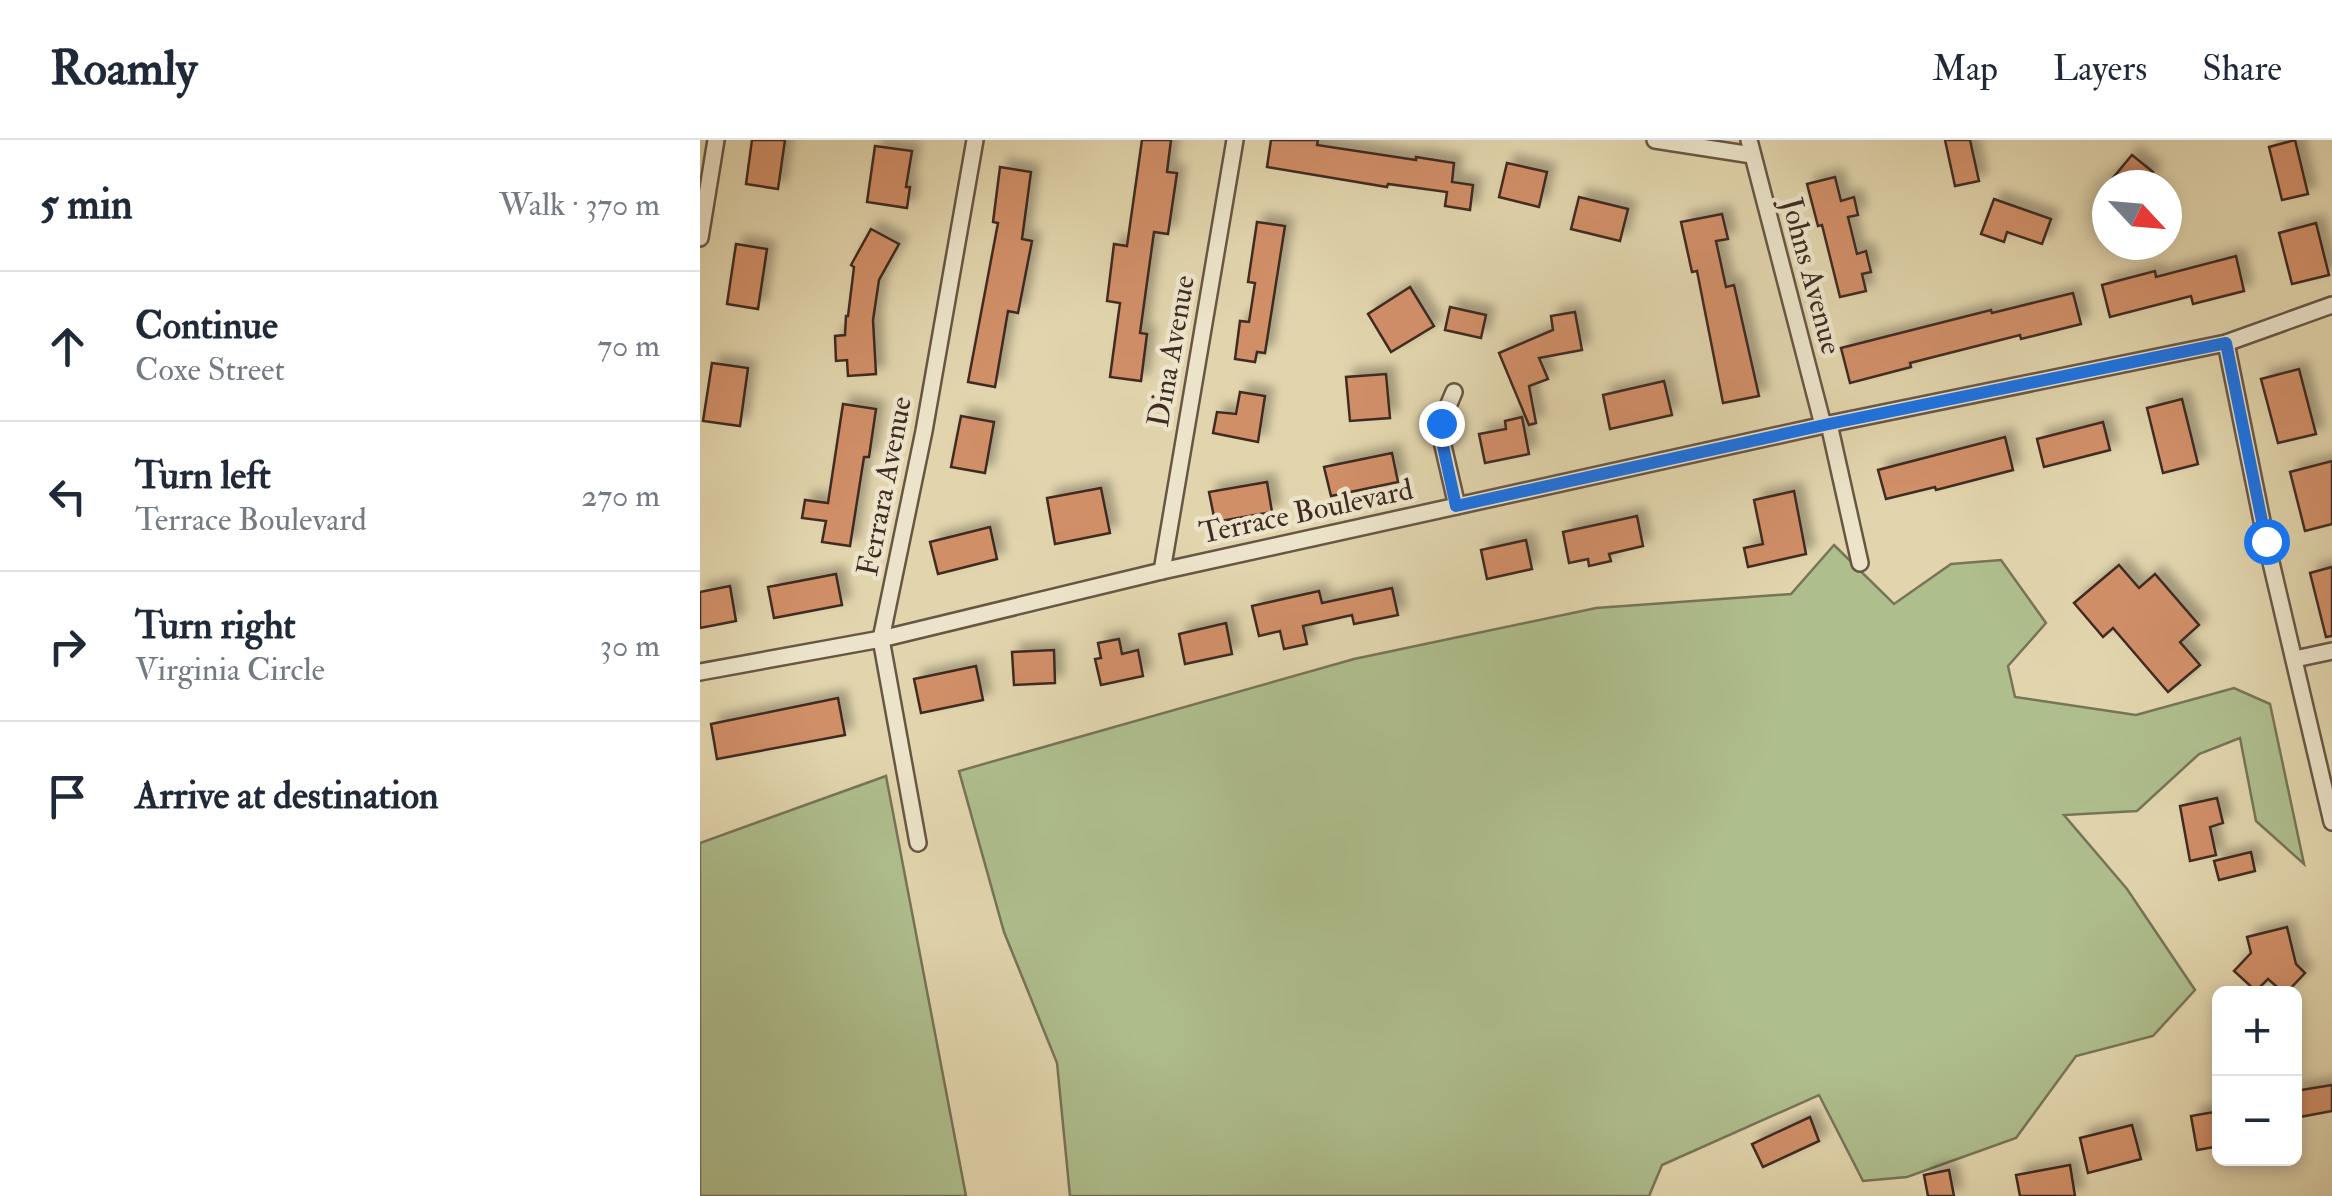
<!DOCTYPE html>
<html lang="en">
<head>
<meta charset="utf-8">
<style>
	:root { --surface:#fff; --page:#f6f6f7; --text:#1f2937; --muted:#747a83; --line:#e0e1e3 }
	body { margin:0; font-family:"IM FELL Double Pica",serif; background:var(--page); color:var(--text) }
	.controls { position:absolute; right:30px; bottom:30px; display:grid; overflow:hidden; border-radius:15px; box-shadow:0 5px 15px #0003 }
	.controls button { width:90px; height:90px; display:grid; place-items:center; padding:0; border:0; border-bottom:2px solid var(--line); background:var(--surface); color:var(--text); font:50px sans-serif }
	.compass { position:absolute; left:1392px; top:30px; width:90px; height:90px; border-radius:50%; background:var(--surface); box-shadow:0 5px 15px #0003; rotate:116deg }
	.stop { position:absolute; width:30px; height:30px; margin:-22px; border:8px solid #1a73e8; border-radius:50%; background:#fff }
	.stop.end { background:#1a73e8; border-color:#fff; box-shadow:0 2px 10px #0008 }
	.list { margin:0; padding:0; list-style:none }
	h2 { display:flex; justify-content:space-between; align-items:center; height:130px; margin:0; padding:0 40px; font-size:42px }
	h2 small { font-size:32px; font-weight:400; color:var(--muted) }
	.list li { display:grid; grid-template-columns:65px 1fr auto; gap:30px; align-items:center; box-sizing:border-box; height:150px; padding:0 40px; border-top:2px solid var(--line) }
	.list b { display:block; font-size:38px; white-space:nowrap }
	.list p { margin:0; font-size:32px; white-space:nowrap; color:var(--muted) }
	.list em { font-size:32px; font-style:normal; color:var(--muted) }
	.icon { flex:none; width:55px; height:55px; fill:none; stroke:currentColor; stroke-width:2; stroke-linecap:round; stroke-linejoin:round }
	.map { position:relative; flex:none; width:1632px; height:1056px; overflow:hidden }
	header { display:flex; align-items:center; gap:60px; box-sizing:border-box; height:140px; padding:0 50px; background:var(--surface); border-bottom:2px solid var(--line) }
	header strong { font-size:48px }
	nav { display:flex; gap:55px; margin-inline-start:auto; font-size:35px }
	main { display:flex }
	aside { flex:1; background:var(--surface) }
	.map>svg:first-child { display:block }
</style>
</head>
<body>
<header>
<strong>Roamly</strong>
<nav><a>Map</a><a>Layers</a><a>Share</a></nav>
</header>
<main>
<aside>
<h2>5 min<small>Walk · 370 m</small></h2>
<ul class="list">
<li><svg class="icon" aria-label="ahead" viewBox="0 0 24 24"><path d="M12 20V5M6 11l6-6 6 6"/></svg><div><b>Continue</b><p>Coxe Street</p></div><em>70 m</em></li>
<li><svg class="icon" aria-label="left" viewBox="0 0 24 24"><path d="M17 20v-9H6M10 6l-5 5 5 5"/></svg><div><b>Turn left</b><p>Terrace Boulevard</p></div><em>270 m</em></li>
<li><svg class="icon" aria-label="right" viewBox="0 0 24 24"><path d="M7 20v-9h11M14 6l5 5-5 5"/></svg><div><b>Turn right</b><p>Virginia Circle</p></div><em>30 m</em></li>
<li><svg class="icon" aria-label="arrive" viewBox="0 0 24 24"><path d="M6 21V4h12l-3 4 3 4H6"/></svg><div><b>Arrive at destination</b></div></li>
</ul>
</aside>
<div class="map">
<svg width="1632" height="1056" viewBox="0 0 1632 1056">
	<defs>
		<filter id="shadow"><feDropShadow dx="8" dy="-8" stdDeviation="5" flood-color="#0004"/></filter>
	</defs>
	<rect width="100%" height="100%" fill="#e2d5ad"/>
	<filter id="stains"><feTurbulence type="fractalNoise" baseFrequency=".002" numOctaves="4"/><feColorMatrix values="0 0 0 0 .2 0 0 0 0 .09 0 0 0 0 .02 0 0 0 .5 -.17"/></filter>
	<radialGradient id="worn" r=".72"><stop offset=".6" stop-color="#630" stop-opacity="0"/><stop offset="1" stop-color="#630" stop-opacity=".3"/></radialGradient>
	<!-- green -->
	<g fill="#afbe8d" stroke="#777458" stroke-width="2.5">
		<polygon points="1134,405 1194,464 1251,424 1301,420 1346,483 1308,526 1315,557 1436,575 1534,548 1570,564 1604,724 1556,681 1540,598 1499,614 1437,671 1364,675 1427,749 1495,850 1453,896 1376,916 1316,998 1207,1037 1163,1041 1119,955 962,1025 949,1056 370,1056 357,923 304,792 259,631 654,519 896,468 1091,454"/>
		<polygon points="186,636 266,1056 0,1056 0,703"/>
	</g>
	<!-- building -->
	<g fill="#d18f68" stroke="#3f2b22" stroke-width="2.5" filter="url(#shadow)">
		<polygon points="52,0 85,0 78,49 46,44"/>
		<polygon points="442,0 471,0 467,32 477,33 468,94 454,92 440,193 447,194 441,241 410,237 420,163 407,161 414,104 427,106"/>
		<polygon points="571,0 618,0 617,5 716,20 716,17 754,23 752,42 773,45 770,70 745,66 747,52 688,44 687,47 567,27"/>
		<polygon points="1245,0 1270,0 1279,41 1255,46"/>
		<polygon points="1595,0 1608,54 1582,60 1569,7"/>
		<polygon points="175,6 212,11 206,47 210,47 207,68 167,62"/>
		<polygon points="1432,15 1453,32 1442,45 1407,45"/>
		<polygon points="807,23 847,32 839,67 799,57"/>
		<polygon points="300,27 331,32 322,99 332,101 318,173 308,171 295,247 268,242 298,83 293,82"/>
		<polygon points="1135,37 1141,61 1154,57 1158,75 1148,77 1157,114 1166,111 1171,132 1162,134 1166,151 1140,157 1122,85 1118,86 1107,44"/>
		<polygon points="879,57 928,69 920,101 871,89"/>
		<polygon points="1294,59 1351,79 1342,104 1307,92 1304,102 1281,94"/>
		<polygon points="1022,74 1028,99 1016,101 1026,147 1034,145 1059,256 1023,263 997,131 992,132 981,82"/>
		<polygon points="557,82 585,86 565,213 557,212 555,222 535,219 540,181 549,182 555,143 548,142"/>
		<polygon points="1616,83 1629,135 1592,144 1579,93"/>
		<polygon points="171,89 199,104 179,140 173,180 176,234 148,236 147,220 136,221 135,196 145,195 146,176 148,176 154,127 151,125"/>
		<polygon points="36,104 67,109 58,169 27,164"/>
		<polygon points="1536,116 1544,151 1493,164 1491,156 1410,177 1402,145 1455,131 1456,137"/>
		<polygon points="710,147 734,186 691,212 668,174"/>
		<polygon points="1373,153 1381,184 1321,199 1320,195 1210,223 1211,227 1150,243 1141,208 1291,170 1292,173"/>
		<polygon points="750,167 786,175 781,198 745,190"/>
		<polygon points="875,172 882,210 839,218 848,239 829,246 836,283 829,285 799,213 853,190 851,176"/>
		<polygon points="12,223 48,228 40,286 3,281"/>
		<polygon points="1599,229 1616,294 1578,303 1561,239"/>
		<polygon points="686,234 690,278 650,281 646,237"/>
		<polygon points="964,241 972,275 910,289 903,255"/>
		<polygon points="540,252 565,256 558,302 513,293 517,272 536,274"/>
		<polygon points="1482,259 1498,324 1463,333 1447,268"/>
		<polygon points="143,264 176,269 169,317 164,317 150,406 122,402 126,381 102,378 105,360 128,363"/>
		<polygon points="261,276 294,282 285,333 251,327"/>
		<polygon points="822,277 829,314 785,323 779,294 806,289 805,281"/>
		<polygon points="1403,282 1410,310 1344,327 1337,299"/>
		<polygon points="1305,297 1313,330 1236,350 1235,347 1186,359 1178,330"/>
		<polygon points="692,313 698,342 631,356 624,327"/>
		<polygon points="1632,321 1632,384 1605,391 1590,332"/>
		<polygon points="567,342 572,372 515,382 509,352"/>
		<polygon points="401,348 410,393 355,404 347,358"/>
		<polygon points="1094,351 1106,414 1048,427 1044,408 1063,404 1054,360"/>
		<polygon points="937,376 943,406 909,414 911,421 889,426 888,419 869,423 863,392"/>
		<polygon points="290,387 297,419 238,434 230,402"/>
		<polygon points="826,400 832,429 787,439 781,410"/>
		<polygon points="1419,425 1439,448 1455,434 1499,485 1480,502 1500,525 1468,552 1413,488 1403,497 1374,463"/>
		<polygon points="1632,427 1632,496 1626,497 1610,433"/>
		<polygon points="136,434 142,465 74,478 68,447"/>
		<polygon points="30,446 36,481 0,488 0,452"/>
		<polygon points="692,448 698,475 654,484 652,475 603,486 607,504 584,509 580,491 559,496 552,466 619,451 622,463"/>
		<polygon points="526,483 532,514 485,524 479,494"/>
		<polygon points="419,499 422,514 438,510 443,536 401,545 395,519 401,518 398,503"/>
		<polygon points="354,510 355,543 314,545 312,512"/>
		<polygon points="276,526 283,560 221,573 214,539"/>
		<polygon points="138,558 145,595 17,619 11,584"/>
		<polygon points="1517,658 1523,683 1510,687 1516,715 1490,721 1480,666"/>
		<polygon points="1551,712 1555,731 1519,740 1514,721"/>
		<polygon points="1587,787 1596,824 1605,833 1585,854 1568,839 1556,851 1534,831 1551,813 1547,797"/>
		<polygon points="1632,945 1632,971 1600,977 1595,951"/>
		<polygon points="1520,971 1520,1006 1497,1010 1491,976"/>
		<polygon points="1110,977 1119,1001 1063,1027 1052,1004"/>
		<polygon points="1432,985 1441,1019 1388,1033 1380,998"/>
		<polygon points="1370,1025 1375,1056 1320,1056 1316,1035"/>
		<polygon points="1249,1030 1254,1056 1228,1056 1224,1035"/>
	</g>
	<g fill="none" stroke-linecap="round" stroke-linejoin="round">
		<!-- street casing -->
		<g stroke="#685645" stroke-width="20">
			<g id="street">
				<polyline points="955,0 1052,15"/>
				<polyline points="1049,0 1123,285"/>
				<polyline points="0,98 16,0"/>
				<polyline points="1526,203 1566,401 1632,682"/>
				<polyline points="754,252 741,283 741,297 757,366"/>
				<polyline points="1129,284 1160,423"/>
				<polyline points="462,431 535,0"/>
				<polyline points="1595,519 1632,511"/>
				<polyline points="0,532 181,499 462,431 1129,284 1526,203 1632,165"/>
				<polyline points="218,703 181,499 224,291 275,0"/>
			</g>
		</g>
		<!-- street -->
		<use href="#street" stroke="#ece4ca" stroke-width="15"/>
	</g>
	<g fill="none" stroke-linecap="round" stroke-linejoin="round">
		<!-- route -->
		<polyline stroke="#1a73e8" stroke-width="12" points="741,283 741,297 756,366 1129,284 1526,203 1566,401"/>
	</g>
	<g text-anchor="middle" stroke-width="9" stroke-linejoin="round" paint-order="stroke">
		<!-- street labels -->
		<g font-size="30" fill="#3f2b22" stroke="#ece4ca">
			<text transform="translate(1112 136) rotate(75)" y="10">Johns Avenue</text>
			<text transform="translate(471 211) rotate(-80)" y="10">Dina Avenue</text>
			<text transform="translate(184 346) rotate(-79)" y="10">Ferrara Avenue</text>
			<text transform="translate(606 371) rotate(-12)" y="10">Terrace Boulevard</text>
		</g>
	</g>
	<rect width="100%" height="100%" filter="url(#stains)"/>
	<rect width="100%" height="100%" fill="url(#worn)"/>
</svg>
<div class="controls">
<button>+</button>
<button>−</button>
</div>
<svg class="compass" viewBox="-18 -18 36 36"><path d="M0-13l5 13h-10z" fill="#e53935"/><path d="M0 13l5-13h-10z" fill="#747a83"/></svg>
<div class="stop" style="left:1566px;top:401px"></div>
<div class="stop end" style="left:741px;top:283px"></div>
</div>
</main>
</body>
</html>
